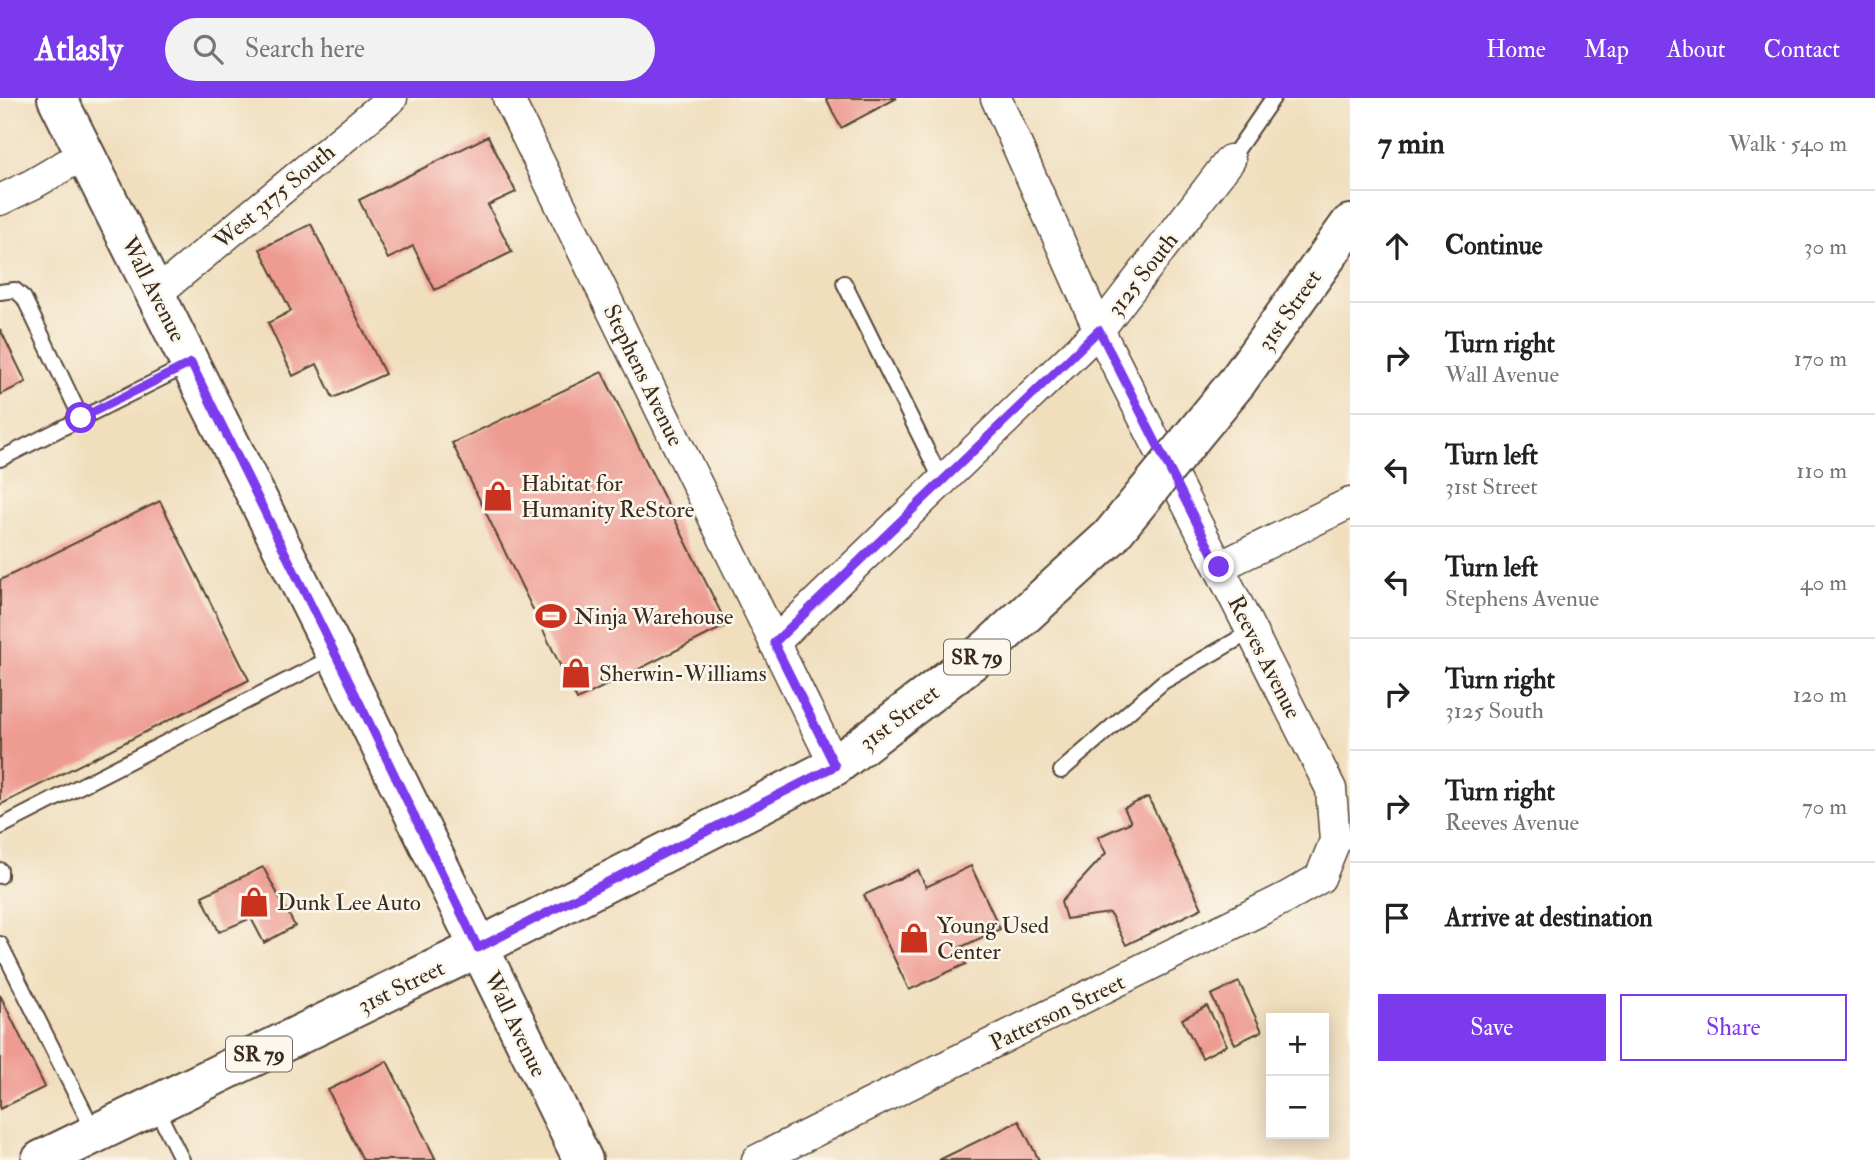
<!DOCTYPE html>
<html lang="en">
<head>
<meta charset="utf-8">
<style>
	:root { --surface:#fff; --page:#f2f2f2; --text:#222; --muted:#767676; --line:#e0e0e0; --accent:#7c3aed }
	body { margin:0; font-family:"IM FELL Double Pica",serif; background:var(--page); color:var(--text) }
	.controls { position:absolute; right:21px; bottom:21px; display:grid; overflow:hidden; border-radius:0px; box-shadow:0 4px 18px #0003 }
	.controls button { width:63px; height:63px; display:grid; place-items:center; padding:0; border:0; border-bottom:2px solid var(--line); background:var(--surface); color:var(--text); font:35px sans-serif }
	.stop { position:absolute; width:21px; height:21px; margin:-16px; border:5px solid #7c3aed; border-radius:50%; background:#fff }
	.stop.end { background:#7c3aed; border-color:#fff; box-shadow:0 2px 7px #0008 }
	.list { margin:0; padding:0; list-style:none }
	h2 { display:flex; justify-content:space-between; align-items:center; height:91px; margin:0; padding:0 28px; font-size:30px }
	h2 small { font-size:23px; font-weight:400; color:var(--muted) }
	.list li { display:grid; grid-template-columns:46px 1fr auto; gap:21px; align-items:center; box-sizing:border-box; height:112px; padding:0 28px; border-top:2px solid var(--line) }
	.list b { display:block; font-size:26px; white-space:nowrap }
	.list p { margin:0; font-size:23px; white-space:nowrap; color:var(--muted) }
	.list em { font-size:23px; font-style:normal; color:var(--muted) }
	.actions { display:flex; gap:14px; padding:21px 28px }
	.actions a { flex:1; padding:16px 0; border:2px solid var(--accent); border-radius:0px; text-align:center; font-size:24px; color:var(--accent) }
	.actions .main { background:var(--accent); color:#fff }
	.icon { flex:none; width:38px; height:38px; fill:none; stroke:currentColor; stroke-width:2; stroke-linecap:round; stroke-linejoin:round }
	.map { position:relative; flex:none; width:1350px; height:1062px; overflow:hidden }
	header { display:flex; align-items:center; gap:42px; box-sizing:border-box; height:98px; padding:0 35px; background:var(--accent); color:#fff }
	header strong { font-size:33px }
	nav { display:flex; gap:38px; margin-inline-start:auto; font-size:24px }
	.search { width:490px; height:63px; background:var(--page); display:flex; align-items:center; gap:18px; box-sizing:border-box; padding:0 24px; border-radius:38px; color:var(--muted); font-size:26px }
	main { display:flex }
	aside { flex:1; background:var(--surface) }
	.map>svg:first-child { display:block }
</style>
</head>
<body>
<header>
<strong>Atlasly</strong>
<div class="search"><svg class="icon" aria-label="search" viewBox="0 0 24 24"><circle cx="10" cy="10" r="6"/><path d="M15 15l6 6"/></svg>Search here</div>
<nav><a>Home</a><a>Map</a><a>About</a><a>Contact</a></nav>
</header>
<main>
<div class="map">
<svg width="1350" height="1062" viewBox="0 0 1350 1062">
	<rect width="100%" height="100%" fill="#fbf7ec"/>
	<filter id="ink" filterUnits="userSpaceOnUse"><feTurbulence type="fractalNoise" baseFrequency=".0143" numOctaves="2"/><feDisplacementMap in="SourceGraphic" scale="14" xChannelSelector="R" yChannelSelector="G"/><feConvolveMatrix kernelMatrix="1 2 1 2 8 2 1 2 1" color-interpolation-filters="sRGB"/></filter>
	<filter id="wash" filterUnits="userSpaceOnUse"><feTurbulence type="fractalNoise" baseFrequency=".00686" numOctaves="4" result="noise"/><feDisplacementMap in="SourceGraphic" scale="28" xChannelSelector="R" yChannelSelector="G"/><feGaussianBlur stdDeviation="1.57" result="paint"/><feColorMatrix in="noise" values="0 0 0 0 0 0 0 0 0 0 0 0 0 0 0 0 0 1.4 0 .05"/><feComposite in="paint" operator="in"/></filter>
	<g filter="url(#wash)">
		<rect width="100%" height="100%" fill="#f0debd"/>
		<g id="blocks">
			<!-- building -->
			<g fill="#ee9b92">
				<polygon points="826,0 897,0 841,30"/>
				<polygon points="488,38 516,94 488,107 512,154 435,192 413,148 388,161 359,102"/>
				<polygon points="311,126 385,276 333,300 317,266 293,278 268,225 291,213 260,151"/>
				<polygon points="0,231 26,284 0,297"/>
				<polygon points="602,274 727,527 577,602 452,345"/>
				<polygon points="160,403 249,582 0,707 0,482"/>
				<polygon points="1148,699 1202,810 1126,847 1110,815 1066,821 1061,804 1106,755 1098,739 1131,724 1124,710"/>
				<polygon points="971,768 1000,831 959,850 966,866 909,892 864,797 918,772 926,789"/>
				<polygon points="263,769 295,828 264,845 251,820 219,834 202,798"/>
				<polygon points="1239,884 1262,933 1235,946 1211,897"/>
				<polygon points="0,897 45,989 0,1011"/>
				<polygon points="1207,908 1227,947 1202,960 1182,921"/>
				<polygon points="387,963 436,1062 363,1062 328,992"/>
				<polygon points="1019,1023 1039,1062 939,1062"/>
			</g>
		</g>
	</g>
	<g filter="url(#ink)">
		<use href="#blocks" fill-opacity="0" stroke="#564536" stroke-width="2"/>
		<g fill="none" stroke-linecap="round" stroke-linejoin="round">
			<!-- service casing -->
			<g stroke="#564536" stroke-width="18">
				<g id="service">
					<polyline points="1230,62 1273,0"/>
					<polyline points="844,185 942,383"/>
					<polyline points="0,194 15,192 24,200 81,320"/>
					<polyline points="0,361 190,266"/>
					<polyline points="1061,673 1163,584 1252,533"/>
					<polyline points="0,729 335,558"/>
					<polyline points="0,772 0,778"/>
					<polyline points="0,846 95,1035"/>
					<polyline points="155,1008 182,1062"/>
				</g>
			</g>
			<!-- minor casing -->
			<g stroke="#564536" stroke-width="33">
				<g id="minor">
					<polyline points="508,0 835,668"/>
					<polyline points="0,102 33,86 86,55"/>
					<polyline points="156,196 392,0"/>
					<polyline points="1219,469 1350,405"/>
					<polyline points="774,545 1099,232 1230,62"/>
					<polyline points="757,1062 1287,799 1320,780 1335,743 1331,691 1099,232 996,0"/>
				</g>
			</g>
			<!-- secondary casing -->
			<g stroke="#564536" stroke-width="42">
				<polyline id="secondary" points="57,0 336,557 583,1062"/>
			</g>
			<!-- primary casing -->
			<g stroke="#564536" stroke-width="42">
				<g id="primary">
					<polyline points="1237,284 1350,126"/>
					<polyline points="41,1062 478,850 835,668 985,553 1110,439"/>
				</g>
			</g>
			<!-- service -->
			<use href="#service" stroke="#fff" stroke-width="14"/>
			<!-- minor -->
			<use href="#minor" stroke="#fff" stroke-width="30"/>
			<!-- secondary -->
			<use href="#secondary" stroke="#fff" stroke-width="38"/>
			<!-- primary -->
			<use href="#primary" stroke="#fff" stroke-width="38"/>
			<!-- primary-bridge casing -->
			<g stroke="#564536" stroke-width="42" stroke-linecap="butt">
				<polyline id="primary-bridge" points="1110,439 1237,284"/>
			</g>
			<!-- primary-bridge -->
			<use href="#primary-bridge" stroke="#fff" stroke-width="38"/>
		</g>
	</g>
	<g fill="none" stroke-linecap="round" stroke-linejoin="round" filter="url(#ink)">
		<!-- route -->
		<polyline stroke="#7c3aed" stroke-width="9" points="81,320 191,265 367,620 478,850 835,668 774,545 1099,232 1219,469"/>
	</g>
	<!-- icons -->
	<defs>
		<g id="shop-bare" transform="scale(2.415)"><path d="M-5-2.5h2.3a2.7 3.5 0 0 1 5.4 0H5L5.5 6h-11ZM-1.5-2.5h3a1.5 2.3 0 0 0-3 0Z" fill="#c8321e" stroke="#fbf7ec" stroke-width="2.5" paint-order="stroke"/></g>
		<g id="stadium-bare" transform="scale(2.415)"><path d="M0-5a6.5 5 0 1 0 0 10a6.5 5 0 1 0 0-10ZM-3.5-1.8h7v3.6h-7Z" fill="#c8321e" stroke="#fbf7ec" stroke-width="2.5" paint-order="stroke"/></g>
	</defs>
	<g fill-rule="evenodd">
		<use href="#shop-bare" x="498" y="398"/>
		<use href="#stadium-bare" x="551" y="518"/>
		<use href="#shop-bare" x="576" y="575"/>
		<use href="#shop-bare" x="254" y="804"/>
		<use href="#shop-bare" x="914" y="840"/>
	</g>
	<g text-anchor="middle" stroke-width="5" stroke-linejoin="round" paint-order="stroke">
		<!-- shield labels -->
		<g fill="#fbf7ec" stroke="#75685c" stroke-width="2">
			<rect x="944" y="541.5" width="66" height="35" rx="5"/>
			<rect x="226" y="938.5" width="66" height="35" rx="5"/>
		</g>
		<g font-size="21" font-weight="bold" fill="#3b2a1e">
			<text x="977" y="566">SR 79</text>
			<text x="259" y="963">SR 79</text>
		</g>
		<!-- street labels -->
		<g font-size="23" fill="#3b2a1e" stroke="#fbf7ec">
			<text transform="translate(274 98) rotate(-40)" y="8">West 3175 South</text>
			<text transform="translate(1142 176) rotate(-52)" y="8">3125 South</text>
			<text transform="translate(154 191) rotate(63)" y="8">Wall Avenue</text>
			<text transform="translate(1289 212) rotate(-55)" y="8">31st Street</text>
			<text transform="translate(644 277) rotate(64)" y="8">Stephens Avenue</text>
			<text transform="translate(1265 559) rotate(63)" y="8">Reeves Avenue</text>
			<text transform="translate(899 619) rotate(-37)" y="8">31st Street</text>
			<text transform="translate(401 888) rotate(-26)" y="8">31st Street</text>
			<text transform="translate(1057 914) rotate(-26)" y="8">Patterson Street</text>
			<text transform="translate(516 926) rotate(64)" y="8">Wall Avenue</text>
		</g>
		<!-- poi labels -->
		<g font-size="23" fill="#3b2a1e" stroke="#fbf7ec" text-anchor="start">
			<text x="521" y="393">Habitat for<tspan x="521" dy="26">Humanity ReStore</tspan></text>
			<text x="574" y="526">Ninja Warehouse</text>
			<text x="599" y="583">Sherwin-Williams</text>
			<text x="277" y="812">Dunk Lee Auto</text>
			<text x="937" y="835">Young Used<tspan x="937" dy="26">Center</tspan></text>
		</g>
	</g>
</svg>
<div class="controls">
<button>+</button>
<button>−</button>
</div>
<div class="stop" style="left:81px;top:320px"></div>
<div class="stop end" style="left:1219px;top:469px"></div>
</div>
<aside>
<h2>7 min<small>Walk · 540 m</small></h2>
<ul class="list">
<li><svg class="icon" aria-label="ahead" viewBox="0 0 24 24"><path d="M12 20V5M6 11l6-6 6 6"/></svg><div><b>Continue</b></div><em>30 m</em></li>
<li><svg class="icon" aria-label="right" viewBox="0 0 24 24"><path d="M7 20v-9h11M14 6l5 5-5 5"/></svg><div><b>Turn right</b><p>Wall Avenue</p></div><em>170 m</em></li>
<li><svg class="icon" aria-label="left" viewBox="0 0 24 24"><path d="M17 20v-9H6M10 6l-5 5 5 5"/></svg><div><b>Turn left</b><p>31st Street</p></div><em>110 m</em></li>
<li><svg class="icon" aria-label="left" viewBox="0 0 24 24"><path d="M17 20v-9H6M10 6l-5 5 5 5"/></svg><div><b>Turn left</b><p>Stephens Avenue</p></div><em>40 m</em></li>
<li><svg class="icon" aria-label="right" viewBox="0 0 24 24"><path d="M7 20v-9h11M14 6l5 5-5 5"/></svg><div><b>Turn right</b><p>3125 South</p></div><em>120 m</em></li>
<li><svg class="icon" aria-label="right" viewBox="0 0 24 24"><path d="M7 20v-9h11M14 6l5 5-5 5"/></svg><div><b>Turn right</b><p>Reeves Avenue</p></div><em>70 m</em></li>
<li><svg class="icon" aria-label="arrive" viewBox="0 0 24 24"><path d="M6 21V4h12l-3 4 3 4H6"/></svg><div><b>Arrive at destination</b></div></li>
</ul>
<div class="actions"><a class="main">Save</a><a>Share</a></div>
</aside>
</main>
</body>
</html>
